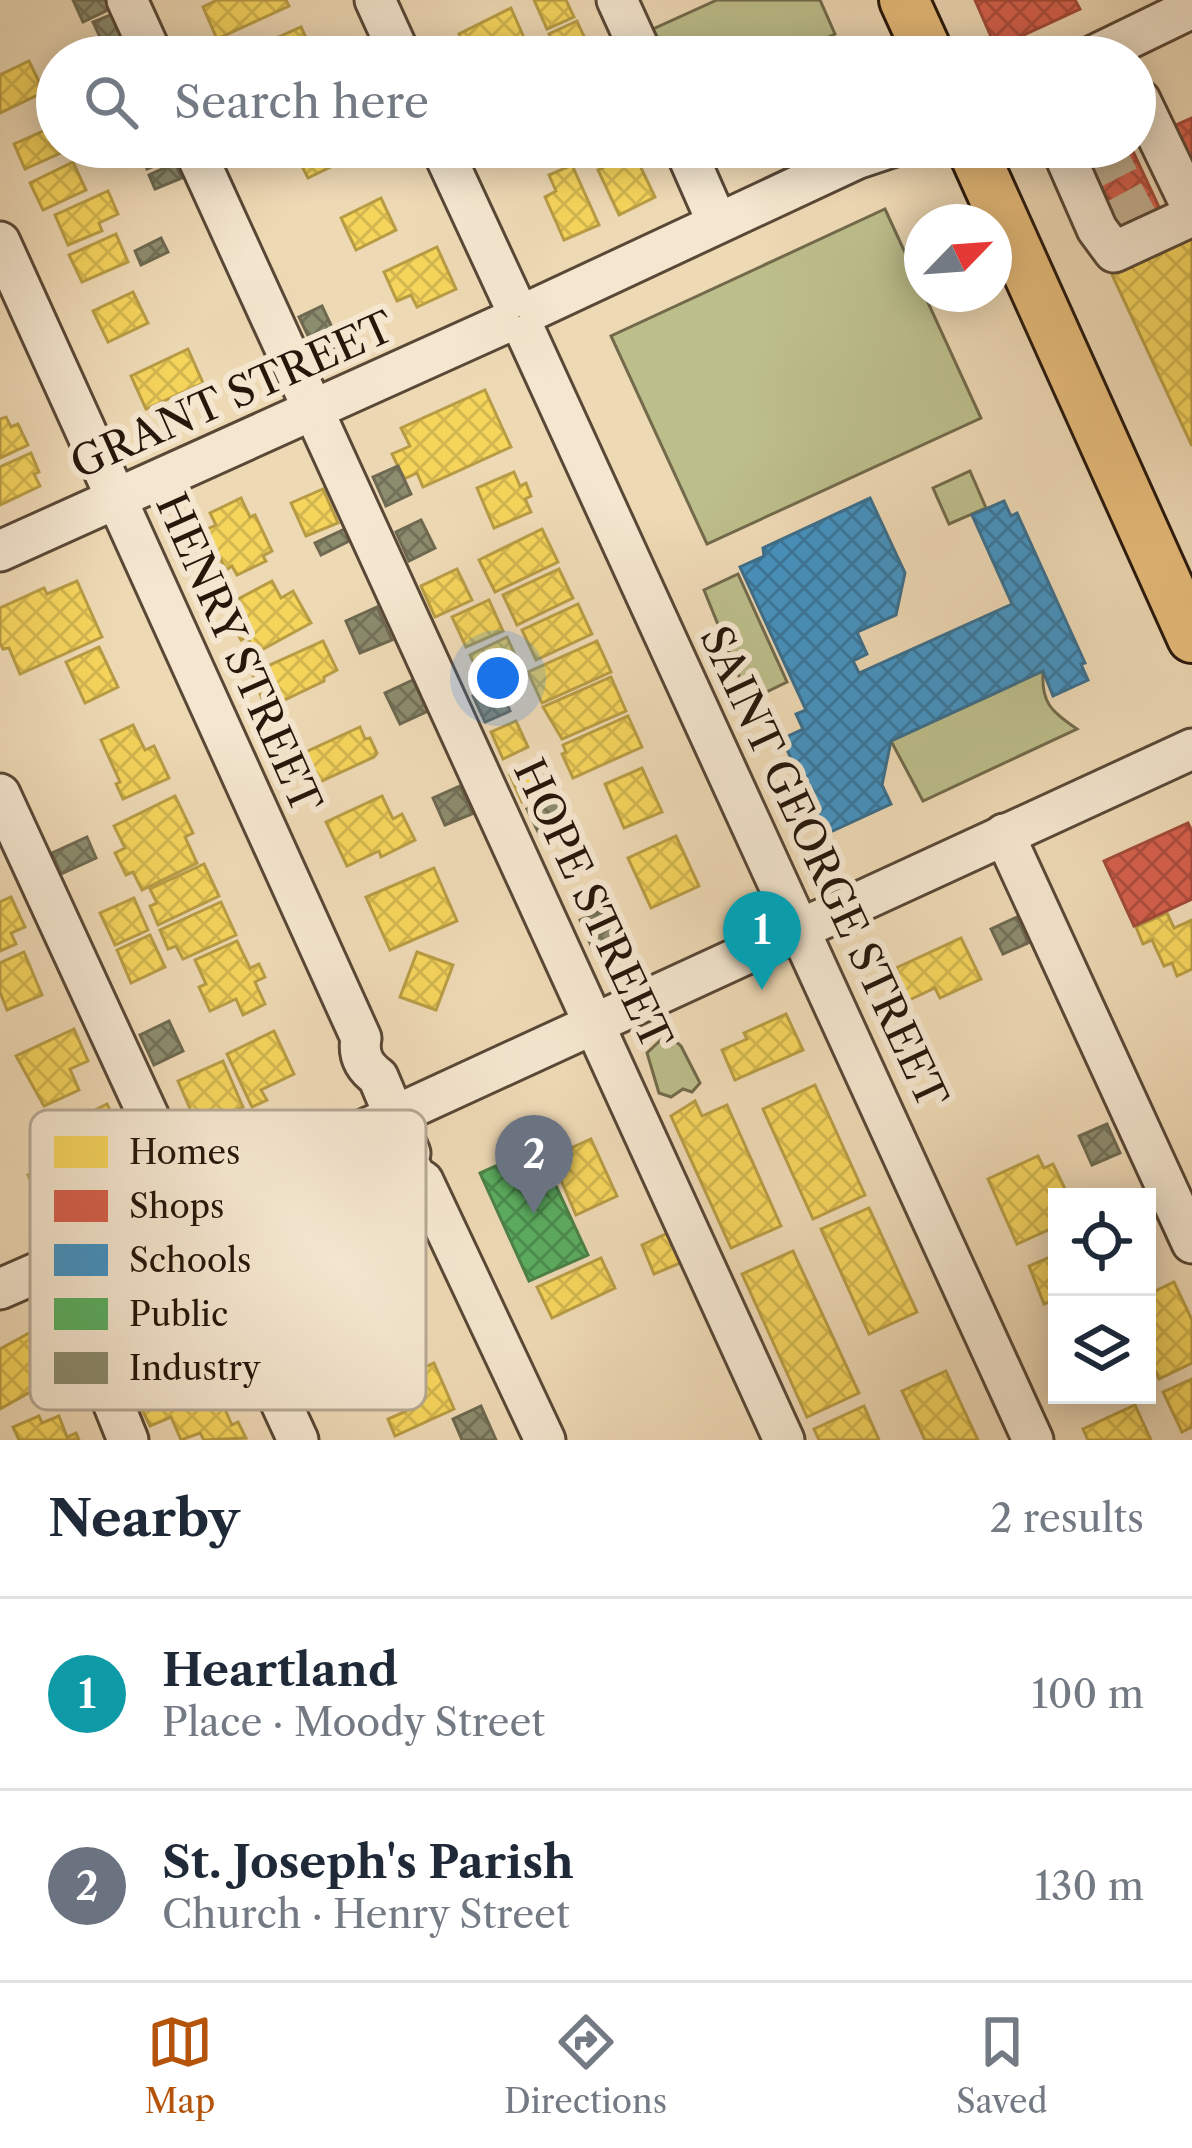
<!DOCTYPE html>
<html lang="en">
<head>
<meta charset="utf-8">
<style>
	:root { --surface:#fff; --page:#f6f6f7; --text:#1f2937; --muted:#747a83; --line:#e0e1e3; --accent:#b45309 }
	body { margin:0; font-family:"Libre Caslon Text",serif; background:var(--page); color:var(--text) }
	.controls { position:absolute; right:36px; bottom:36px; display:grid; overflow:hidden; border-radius:0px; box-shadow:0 6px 30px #0003 }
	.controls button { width:108px; height:108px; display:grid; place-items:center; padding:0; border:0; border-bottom:3px solid var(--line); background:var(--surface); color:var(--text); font:60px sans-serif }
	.compass { position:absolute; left:904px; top:204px; width:108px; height:108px; border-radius:50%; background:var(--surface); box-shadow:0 6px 30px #0003; rotate:65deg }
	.you { position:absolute; left:498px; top:678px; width:42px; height:42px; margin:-30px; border:9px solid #fff; border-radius:50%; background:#1a73e8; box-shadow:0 0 0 18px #1a73e833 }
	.badge { display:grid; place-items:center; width:78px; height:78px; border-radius:50%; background:var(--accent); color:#fff; font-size:39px; font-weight:700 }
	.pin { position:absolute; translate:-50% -99px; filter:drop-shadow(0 3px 6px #0008) }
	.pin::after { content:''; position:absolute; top:63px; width:42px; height:36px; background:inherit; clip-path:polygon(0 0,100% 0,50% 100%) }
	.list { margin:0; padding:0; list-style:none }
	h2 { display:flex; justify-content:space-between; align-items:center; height:156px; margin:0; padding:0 48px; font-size:51px }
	h2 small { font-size:39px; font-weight:400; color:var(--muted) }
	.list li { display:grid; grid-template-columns:78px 1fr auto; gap:36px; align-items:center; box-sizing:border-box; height:192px; padding:0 48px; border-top:3px solid var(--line) }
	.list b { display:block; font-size:45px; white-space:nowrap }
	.list p { margin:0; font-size:39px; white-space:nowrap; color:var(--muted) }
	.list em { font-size:39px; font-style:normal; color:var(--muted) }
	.icon { flex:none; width:66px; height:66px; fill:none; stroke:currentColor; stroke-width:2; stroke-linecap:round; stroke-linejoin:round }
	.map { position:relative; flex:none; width:1192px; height:1440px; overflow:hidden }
	.search { position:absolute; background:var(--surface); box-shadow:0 6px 30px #0003; left:36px; right:36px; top:36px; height:132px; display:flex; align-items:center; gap:30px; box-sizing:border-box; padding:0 42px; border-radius:66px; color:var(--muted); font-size:45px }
	.sheet { height:540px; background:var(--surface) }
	nav { display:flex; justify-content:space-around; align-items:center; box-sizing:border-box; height:168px; border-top:3px solid var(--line); background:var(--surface); font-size:33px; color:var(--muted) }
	nav a { display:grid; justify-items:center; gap:6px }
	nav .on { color:var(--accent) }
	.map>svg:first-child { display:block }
</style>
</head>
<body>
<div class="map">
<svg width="1192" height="1440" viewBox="0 0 1192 1440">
	<defs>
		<pattern id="homes-cross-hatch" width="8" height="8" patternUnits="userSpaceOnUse" patternTransform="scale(3)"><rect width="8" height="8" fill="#f6d55c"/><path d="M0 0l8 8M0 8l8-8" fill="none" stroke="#d3b64f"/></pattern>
		<pattern id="shops-cross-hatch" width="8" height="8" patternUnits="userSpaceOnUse" patternTransform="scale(3)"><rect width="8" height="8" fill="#d6604d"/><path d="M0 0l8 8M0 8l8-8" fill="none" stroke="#ae4e3e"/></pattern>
		<pattern id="schools-cross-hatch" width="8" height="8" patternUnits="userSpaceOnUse" patternTransform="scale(3)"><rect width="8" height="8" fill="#4393c3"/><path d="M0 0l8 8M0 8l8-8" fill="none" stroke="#38779d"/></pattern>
		<pattern id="public-cross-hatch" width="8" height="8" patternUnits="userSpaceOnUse" patternTransform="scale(3)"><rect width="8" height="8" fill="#5aae61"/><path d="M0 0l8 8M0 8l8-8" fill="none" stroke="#4a8d4e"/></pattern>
		<pattern id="industry-cross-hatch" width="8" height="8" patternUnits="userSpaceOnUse" patternTransform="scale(3)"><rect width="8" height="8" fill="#8c8c6e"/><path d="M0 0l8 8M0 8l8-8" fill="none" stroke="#727159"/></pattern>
	</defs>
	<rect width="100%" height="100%" fill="#eed9b5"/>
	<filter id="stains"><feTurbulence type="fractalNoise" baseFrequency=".00167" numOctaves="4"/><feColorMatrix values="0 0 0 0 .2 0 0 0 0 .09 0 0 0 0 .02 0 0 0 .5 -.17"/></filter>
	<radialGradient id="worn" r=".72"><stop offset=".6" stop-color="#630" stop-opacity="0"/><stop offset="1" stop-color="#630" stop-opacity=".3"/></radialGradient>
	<!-- green -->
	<g fill="#bcbe8b" stroke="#726a4b" stroke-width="3">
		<polygon points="717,0 820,0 835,34 785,57 666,57 653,29"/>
		<polygon points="885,209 981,418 707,544 611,336"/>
		<polygon points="970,471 986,508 949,524 933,488"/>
		<polygon points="738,574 787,682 754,698 747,696 704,590"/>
		<path d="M1043,671c-2,32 8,40 34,58l-154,72 -32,-60z"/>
		<polygon points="667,1034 681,1046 700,1083 692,1092 683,1089 671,1097 659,1093 647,1053"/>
	</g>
	<!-- homes -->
	<g fill="url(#homes-cross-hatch)" stroke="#b89c44" stroke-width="3">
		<polygon points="217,0 286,0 289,6 217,39 203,7"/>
		<polygon points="534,0 566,0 574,17 547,29"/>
		<polygon points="511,8 525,40 489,57 470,57 459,34"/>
		<polygon points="577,21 592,54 560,57 549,34"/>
		<polygon points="301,27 315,57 271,57 265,43"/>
		<polygon points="29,61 44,92 0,113 0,75"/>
		<polygon points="57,125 57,147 74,147 25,169 14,144"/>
		<polygon points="292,147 359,147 361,152 308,178"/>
		<polygon points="634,153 655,197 619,215 598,170"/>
		<polygon points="73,162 86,190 43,210 30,183"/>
		<polygon points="572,165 599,225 564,240 545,197 556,191 549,175"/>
		<polygon points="108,191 118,214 99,223 102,231 68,245 55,215"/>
		<polygon points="381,198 396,230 356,250 341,218"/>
		<polygon points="1192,225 1192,446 1107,264"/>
		<polygon points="116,234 128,262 82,282 69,255"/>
		<polygon points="437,247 456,289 417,307 411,295 397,301 384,272"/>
		<polygon points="133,292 148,323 108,342 93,311"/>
		<polygon points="188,349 203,383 146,409 131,376"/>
		<polygon points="485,390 511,447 423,487 417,473 404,479 392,454 410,446 401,428"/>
		<polygon points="6,417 11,427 18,424 28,445 0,458 0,419"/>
		<polygon points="31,453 39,472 34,474 40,486 0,505 0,467"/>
		<polygon points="514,472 520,486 526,483 531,496 525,499 531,512 494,528 477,488"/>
		<polygon points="323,489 338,523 306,536 291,503"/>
		<polygon points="241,498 250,517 255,515 272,551 263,556 266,561 237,575 232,566 226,570 221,560 208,566 199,548 208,544 203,531 216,525 210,513"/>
		<polygon points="542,529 558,562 495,592 479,560"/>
		<polygon points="457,569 472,600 435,617 421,586"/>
		<polygon points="559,569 573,598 517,625 503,595"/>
		<polygon points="77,581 102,637 20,674 9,648 3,649 0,643 0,608 44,588 47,594"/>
		<polygon points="272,581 281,598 293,591 311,623 256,653 247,637 241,640 232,623 245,616 236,600"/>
		<polygon points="489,600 503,631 466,647 452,617"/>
		<polygon points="578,604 592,634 536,660 522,630"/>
		<polygon points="507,637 521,668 484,685 470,655"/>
		<polygon points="323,641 337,670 324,677 324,681 266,709 252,673"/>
		<polygon points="597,641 611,672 542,703 528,672"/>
		<polygon points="99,647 118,687 85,703 66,662"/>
		<polygon points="611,677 626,711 562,739 543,707"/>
		<polygon points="628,716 642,747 573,778 562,754 566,752 563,745"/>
		<polygon points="516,721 528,747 503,759 491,732"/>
		<polygon points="133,725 145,750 154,746 169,778 123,799 116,784 120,782 101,740"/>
		<polygon points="360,727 365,739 370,738 377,753 374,757 311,786 297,756"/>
		<polygon points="534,764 547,791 522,802 510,775"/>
		<polygon points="642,768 662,812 624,828 605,784"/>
		<polygon points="175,796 193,833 185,837 197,863 142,890 133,872 126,875 115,853 125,848 114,826"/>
		<polygon points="382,796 393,819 402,814 415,840 381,857 379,851 347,866 326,822"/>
		<polygon points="676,836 699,886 651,908 628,858"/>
		<polygon points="204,864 219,896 158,925 150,906 157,903 150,889"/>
		<polygon points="434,868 457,921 390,950 366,897"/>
		<polygon points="11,897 25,927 11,933 16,944 0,951 0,902"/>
		<polygon points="134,898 148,930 115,945 100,913"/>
		<polygon points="221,902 236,935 183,959 176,946 168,949 160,930"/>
		<polygon points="1167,913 1174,928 1192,920 1192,969 1177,976 1172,963 1164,966 1152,940 1143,944 1136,927"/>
		<polygon points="150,935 165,967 131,983 117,950"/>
		<polygon points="961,938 981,979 940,998 935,988 909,1000 894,969"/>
		<polygon points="237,941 250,968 259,964 265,977 255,982 265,1004 243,1015 236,999 210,1011 199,987 206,984 195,960"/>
		<polygon points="24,952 42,995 7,1010 0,992 0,963"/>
		<polygon points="417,952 453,965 436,1010 400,997"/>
		<polygon points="786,1014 803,1050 735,1080 722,1050 747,1039 744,1033"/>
		<polygon points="74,1029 88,1061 70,1069 79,1090 44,1106 16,1056"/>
		<polygon points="274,1031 294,1074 261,1090 267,1100 252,1107 227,1054"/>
		<polygon points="223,1061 243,1107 198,1127 178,1081"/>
		<polygon points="815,1085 865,1195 813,1219 763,1109"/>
		<polygon points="695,1101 702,1116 727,1105 781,1226 731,1248 671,1116"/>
		<polygon points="107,1104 120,1132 76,1152 83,1165 63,1174 68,1185 39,1199 28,1175 55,1162 44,1136"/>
		<polygon points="591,1139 617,1196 576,1215 551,1157"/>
		<polygon points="1038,1156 1044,1168 1053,1164 1069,1197 1057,1197 1057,1226 1017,1244 988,1179"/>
		<polygon points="869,1208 917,1312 869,1334 821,1229"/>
		<polygon points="672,1231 685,1261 654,1274 642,1245"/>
		<polygon points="793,1251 859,1393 807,1417 742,1274"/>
		<polygon points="1057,1254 1057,1299 1044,1304 1029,1266"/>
		<polygon points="601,1258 615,1288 552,1318 537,1287"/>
		<polygon points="1174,1282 1192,1320 1192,1363 1159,1379 1147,1354 1147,1295"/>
		<polygon points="31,1332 57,1377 0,1409 0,1349"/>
		<polygon points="434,1363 454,1409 395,1436 388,1419 411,1409 398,1379"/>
		<polygon points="946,1371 956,1393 978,1440 925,1440 902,1391"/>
		<polygon points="170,1376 185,1409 218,1394 232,1425 238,1422 246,1438 204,1440 200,1433 181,1440 171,1417 150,1426 134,1393"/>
		<polygon points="1192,1379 1192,1427 1182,1432 1163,1392"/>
		<polygon points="1135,1405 1151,1440 1088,1440 1083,1429"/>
		<polygon points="864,1406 879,1440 819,1440 814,1429"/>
		<polygon points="39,1416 42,1423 59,1416 67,1437 76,1433 79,1440 19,1440 13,1427"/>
	</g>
	<!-- shops -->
	<g fill="url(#shops-cross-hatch)" stroke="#a24a39" stroke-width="3">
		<polygon points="975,0 1075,0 1080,9 996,48"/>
		<polygon points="1192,118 1192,179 1169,128"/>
		<polygon points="1083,147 1131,147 1165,220 1126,239"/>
		<polygon points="1188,823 1192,831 1192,899 1134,926 1104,861"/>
	</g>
	<!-- schools -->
	<polygon fill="url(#schools-cross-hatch)" stroke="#3b6e8c" stroke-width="3" points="870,498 905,573 896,615 857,632 867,654 853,661 859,673 1012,604 972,515 1004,501 1011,516 1017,513 1085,663 1081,664 1088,680 1053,696 1043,671 891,741 882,785 891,804 826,834 782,739 803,729 796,714 806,710 740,567 764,556 763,548"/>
	<!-- public -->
	<polygon fill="url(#public-cross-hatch)" stroke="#4b8147" stroke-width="3" points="538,1147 588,1255 529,1281 480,1173"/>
	<!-- industry -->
	<g fill="url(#industry-cross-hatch)" stroke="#6e6950" stroke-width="3">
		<polygon points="73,0 106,0 110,9 83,22"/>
		<polygon points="113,14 132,57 91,57 106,50 93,22"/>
		<polygon points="147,147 167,147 172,158 147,169 139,151"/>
		<polygon points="175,163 182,178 155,189 149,175"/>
		<polygon points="161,238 168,252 141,265 135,251"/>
		<polygon points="322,306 344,353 321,363 299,317"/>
		<polygon points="398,466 411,494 386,506 373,477"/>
		<polygon points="421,520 435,548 409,561 396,532"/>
		<polygon points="347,528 353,539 321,555 315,543"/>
		<polygon points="377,607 392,640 360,653 346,621"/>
		<polygon points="413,680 428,711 400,724 385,693"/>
		<polygon points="498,684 510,711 485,722 473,696"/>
		<polygon points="460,786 472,814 445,825 433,798"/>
		<polygon points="558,793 571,821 540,836 527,809"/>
		<polygon points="87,837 96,858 61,874 52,853"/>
		<polygon points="612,906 625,935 593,950 580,920"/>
		<polygon points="1017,917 1028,943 1003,954 991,929"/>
		<polygon points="169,1021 183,1051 154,1065 140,1035"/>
		<polygon points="1107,1124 1120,1153 1092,1165 1079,1136"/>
		<polygon points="481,1406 496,1440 462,1440 453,1419"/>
	</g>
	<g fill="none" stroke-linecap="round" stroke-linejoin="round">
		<!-- minor-tunnel -->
		<g stroke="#c6b293" stroke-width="39" stroke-dasharray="39 20" stroke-linecap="butt">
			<polyline points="1093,169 1132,149"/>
			<polyline points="1116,219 1155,198"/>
		</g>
		<!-- minor casing -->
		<g stroke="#594836" stroke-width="45">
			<g id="minor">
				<polyline points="127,0 153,57"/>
				<polyline points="375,0 401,57"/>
				<polyline points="617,0 643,57"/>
				<polyline points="1091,57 1192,8"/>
				<polyline points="1135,102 1140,100 1192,208"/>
				<polyline points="193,147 784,1440"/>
				<polyline points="441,147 511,298"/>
				<polyline points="684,147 717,222"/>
				<polyline points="1061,147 1097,229 1114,252 1192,216"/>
				<path d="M0,242l361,796c-3,17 3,29 17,39l32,76 -2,8 7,15 8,5 122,259"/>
				<polyline points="537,308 856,159 892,147"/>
				<polyline points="527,335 1033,1440"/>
				<polyline points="0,551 501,325"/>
				<polyline points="0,794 298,1440"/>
				<polyline points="1004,834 1192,1243"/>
				<polyline points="58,1266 128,1440"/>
				<polyline points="0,1289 359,1132 1192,749"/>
			</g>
		</g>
		<!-- major casing -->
		<g stroke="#27170b" stroke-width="54">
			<g id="major">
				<polyline points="904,0 930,57"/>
				<polyline points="971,147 1192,638"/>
			</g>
		</g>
		<!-- minor -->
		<use href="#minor" stroke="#f4e6cf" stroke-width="39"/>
		<!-- major -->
		<use href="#major" stroke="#e7bc7a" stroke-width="48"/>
	</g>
	<g text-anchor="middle" stroke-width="12" stroke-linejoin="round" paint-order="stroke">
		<!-- street labels -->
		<g font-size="42" fill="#27170b" stroke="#f4e6cf">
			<text transform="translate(232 395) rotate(-24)" y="15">GRANT STREET</text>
			<text transform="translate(239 653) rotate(66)" y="15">HENRY STREET</text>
			<text transform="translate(824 867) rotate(65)" y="15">SAINT GEORGE STREET</text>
			<text transform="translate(593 904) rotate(65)" y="15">HOPE STREET</text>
		</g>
	</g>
	<!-- legend -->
	<rect x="30" y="1110" width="396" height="300" rx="18" fill="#f4e6cf" stroke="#b6a894" stroke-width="3"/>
	<rect x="54" y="1136" width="54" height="32" fill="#f6d55c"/>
	<rect x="54" y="1190" width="54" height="32" fill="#d6604d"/>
	<rect x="54" y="1244" width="54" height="32" fill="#4393c3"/>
	<rect x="54" y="1298" width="54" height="32" fill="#5aae61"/>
	<rect x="54" y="1352" width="54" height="32" fill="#8c8c6e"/>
	<g font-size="33" fill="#27170b">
		<text x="129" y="1164">Homes</text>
		<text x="129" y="1218">Shops</text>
		<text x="129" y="1272">Schools</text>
		<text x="129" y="1326">Public</text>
		<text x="129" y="1380">Industry</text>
	</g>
	<rect width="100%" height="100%" filter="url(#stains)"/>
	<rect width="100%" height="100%" fill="url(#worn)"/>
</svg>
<div class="controls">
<button><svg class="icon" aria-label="locate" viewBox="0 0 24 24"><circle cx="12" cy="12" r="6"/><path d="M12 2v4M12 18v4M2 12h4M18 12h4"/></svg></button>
<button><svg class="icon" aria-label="layers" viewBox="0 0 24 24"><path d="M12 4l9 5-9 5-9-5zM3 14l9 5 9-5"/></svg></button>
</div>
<svg class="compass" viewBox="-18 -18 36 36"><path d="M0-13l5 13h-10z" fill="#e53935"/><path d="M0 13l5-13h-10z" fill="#747a83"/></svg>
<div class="you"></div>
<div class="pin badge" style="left:762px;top:990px;background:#0f9aa8">1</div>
<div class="pin badge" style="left:534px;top:1214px;background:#6b7280">2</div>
<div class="search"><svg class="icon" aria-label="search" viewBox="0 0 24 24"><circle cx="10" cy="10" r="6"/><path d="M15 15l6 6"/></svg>Search here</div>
</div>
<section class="sheet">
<h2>Nearby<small>2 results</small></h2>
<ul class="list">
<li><span class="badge" style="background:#0f9aa8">1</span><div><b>Heartland</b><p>Place · Moody Street</p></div><em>100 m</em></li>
<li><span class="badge" style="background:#6b7280">2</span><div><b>St. Joseph's Parish</b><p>Church · Henry Street</p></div><em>130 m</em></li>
</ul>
</section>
<nav>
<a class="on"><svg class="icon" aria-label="map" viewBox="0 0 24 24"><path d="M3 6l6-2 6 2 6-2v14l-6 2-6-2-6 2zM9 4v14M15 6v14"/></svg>Map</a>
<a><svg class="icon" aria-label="directions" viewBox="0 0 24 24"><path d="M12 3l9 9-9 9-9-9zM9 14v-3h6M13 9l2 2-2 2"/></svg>Directions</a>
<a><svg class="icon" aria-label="saved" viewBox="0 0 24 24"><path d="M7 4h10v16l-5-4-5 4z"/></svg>Saved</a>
</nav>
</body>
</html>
